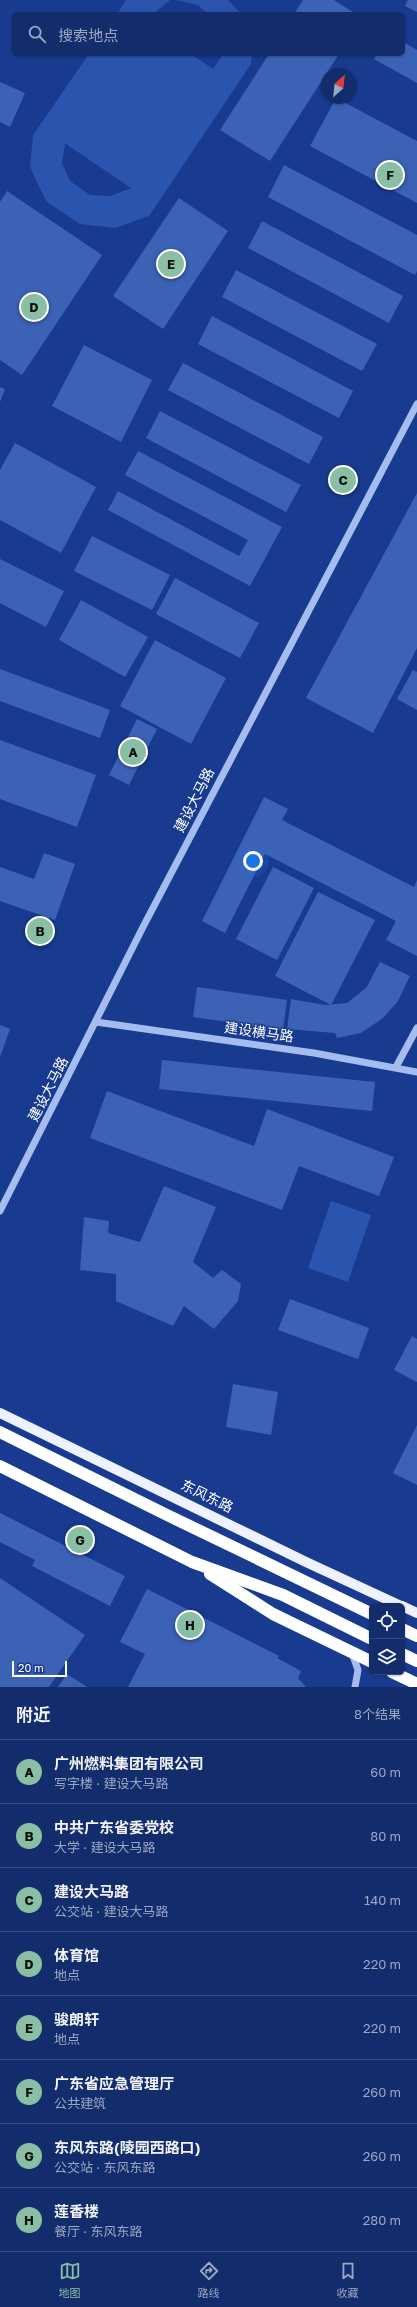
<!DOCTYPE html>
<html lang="zh">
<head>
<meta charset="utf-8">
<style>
	:root { --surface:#122c6c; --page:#1b3472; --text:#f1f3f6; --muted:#9ca7c2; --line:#31487f; --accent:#8abfa5 }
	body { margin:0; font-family:"Golos Text","Noto Sans SC",sans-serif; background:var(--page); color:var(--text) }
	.controls { position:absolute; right:12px; bottom:12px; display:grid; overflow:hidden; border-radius:6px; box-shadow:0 1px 3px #0004 }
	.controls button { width:36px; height:36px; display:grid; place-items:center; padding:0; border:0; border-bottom:1px solid var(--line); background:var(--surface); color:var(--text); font:20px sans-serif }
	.compass { position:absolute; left:321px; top:68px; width:36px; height:36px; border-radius:50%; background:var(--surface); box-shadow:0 1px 3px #0004; rotate:27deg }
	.scale { position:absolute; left:12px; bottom:10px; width:55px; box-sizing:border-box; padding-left:4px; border:2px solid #fff; border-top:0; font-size:11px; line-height:14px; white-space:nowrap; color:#fff; -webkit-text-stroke:3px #183b90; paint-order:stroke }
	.you { position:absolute; left:253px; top:861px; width:14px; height:14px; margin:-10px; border:3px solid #fff; border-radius:50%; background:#1a73e8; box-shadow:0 0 0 6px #1a73e833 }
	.badge { display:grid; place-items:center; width:26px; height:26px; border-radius:50%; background:var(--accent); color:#111; font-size:13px; font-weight:700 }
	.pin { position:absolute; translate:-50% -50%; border:2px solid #fff; box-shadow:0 1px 4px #0006 }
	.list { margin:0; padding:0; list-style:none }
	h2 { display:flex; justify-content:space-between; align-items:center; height:52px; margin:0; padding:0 16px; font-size:17px }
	h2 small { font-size:13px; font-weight:400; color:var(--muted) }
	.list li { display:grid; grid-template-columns:26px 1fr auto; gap:12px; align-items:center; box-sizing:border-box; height:64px; padding:0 16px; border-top:1px solid var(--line) }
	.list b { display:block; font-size:15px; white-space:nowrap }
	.list p { margin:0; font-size:13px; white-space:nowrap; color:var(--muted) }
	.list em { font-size:13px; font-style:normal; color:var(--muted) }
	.icon { flex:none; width:22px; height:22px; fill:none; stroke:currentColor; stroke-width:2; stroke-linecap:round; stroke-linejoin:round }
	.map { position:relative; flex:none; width:417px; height:1687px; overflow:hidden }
	.search { position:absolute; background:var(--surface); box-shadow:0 1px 3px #0004; left:12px; right:12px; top:12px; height:44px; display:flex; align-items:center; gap:10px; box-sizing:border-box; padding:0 14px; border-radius:6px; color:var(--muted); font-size:15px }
	.sheet { height:564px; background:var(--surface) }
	nav { display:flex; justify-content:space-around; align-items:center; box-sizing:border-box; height:56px; border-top:1px solid var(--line); background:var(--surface); font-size:11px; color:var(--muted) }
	nav a { display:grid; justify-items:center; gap:2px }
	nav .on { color:var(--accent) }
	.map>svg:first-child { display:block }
</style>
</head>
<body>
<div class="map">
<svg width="417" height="1687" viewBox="0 0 417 1687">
	<rect width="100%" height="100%" fill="#183b90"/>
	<!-- green -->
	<g fill="#2a54ae" fill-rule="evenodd">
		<polygon points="126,0 170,0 153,14 117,14"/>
		<polygon points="176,0 228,0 241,14 208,14 198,5"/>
		<path d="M89,54h102l22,15 10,-15h29l-1,10 -102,152 -34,12 -35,-4 -34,-23 -16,-34 3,-32zM65,144h1l65,44 -21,8 -20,-1 -20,-14 -8,-18z"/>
		<polygon points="331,1201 371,1215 348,1282 308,1268"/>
	</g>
	<!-- building -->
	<g fill="#3c62b6">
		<polygon points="303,0 334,0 356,14 294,14"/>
		<polygon points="408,0 417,0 417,12 405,6"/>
		<polygon points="403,42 417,50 417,83 374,59 377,54 403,54"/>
		<polygon points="269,54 339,54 270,161 220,130"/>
		<polygon points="0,82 25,93 10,127 0,122"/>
		<polygon points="336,98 417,141 417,203 310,146"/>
		<polygon points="284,165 417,235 417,271 415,275 268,197"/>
		<polygon points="7,191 102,255 22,375 0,360 0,202"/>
		<polygon points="179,198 228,231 163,329 113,296"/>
		<polygon points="262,221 403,296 389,323 248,248"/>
		<polygon points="236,270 377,344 362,371 222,297"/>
		<polygon points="212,316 353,391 339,418 198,344"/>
		<polygon points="84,345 152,380 121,442 52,406"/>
		<polygon points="183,363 323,437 309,464 168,390"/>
		<polygon points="0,387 5,389 0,402"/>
		<polygon points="160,411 301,485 286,512 146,438"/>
		<polygon points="15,443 96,487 61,553 0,520 0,470"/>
		<polygon points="138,451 282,527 250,586 108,510 118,491 239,556 248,540 125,475"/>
		<polygon points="417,493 417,648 373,733 306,698"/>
		<polygon points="92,536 170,575 152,610 74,571"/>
		<polygon points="0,559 64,591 46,627 0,603"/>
		<polygon points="175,578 259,623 240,658 156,614"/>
		<polygon points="81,600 148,637 125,677 59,640"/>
		<polygon points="155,640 226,678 191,744 120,706"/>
		<polygon points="0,669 110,710 100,738 0,701"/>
		<polygon points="413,670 417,672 417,710 397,699"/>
		<polygon points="137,719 157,729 129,785 109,775"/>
		<polygon points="0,740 96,775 77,827 0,799"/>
		<polygon points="264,797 288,809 282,820 414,887 417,880 417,956 386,940 396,921 265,854 225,933 202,921"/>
		<polygon points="44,853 75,864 55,920 0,901 0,867 34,879"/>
		<polygon points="273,867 314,888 277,960 236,939"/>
		<polygon points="318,892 375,920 331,1005 275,976"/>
		<polygon points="380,962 410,976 398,1001 383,1018 361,1033 337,1038 335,1033 287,1029 291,999 324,1005 347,1003 366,988"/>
		<polygon points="197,987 287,1000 283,1030 193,1017"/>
		<polygon points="0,1025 10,1029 0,1057"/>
		<polygon points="162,1060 375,1082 372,1111 159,1089"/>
		<polygon points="107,1091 254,1146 267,1109 394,1157 379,1196 299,1166 282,1210 90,1138"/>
		<polygon points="164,1186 216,1207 193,1262 213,1278 222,1270 241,1284 238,1301 214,1329 184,1306 173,1326 116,1301 116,1274 80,1270 84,1217 109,1221 108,1233 140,1242"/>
		<polygon points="290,1299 369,1328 358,1359 278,1330"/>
		<polygon points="412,1336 417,1339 417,1382 394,1370"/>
		<polygon points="233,1384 278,1392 271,1435 226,1427"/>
		<polygon points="417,1425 417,1485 393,1473"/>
		<polygon points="0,1513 125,1576 110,1606 32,1566 35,1560 0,1542"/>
		<polygon points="0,1578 85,1635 49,1687 0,1687"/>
		<polygon points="147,1589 279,1656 277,1658 301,1671 298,1678 306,1687 128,1687 145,1654 120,1642"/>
		<polygon points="67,1674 87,1687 58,1687"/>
	</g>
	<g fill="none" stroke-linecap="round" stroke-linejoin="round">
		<!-- minor -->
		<g stroke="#a5bcef" stroke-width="7">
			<polyline points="96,1022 314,1053 417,1072"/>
			<polyline points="396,1067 417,1028"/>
			<polyline points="0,1211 143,927 417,404"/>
			<polyline points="352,1653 358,1670 355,1687"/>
		</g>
		<!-- major -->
		<g stroke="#eef2ff" stroke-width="10">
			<polyline points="0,1413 306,1562 401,1606"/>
			<polyline points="402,1606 417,1613"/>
		</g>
		<!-- highway -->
		<g stroke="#fff" stroke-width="12">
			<polyline points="0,1432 165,1514 372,1614"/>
			<polyline points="0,1466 192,1562 283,1595 372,1639"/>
			<polyline points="210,1574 273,1614 372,1662"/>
			<polyline points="402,1629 417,1636"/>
			<polyline points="402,1654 417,1661"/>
			<polyline points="392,1672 417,1684"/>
		</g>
	</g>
	<g text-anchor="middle" stroke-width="3" stroke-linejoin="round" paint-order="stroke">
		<!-- street labels -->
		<g font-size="14" fill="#fff" stroke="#183b90">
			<text transform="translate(194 800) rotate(-63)" y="5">建设大马路</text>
			<text transform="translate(259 1032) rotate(8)" y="5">建设横马路</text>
			<text transform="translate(48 1089) rotate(-63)" y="5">建设大马路</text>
			<text transform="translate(207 1496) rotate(26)" y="5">东风东路</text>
		</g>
	</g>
</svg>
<div class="controls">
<button><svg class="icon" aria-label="locate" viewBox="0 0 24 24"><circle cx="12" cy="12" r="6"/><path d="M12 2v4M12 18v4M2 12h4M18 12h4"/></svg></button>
<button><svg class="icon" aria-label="layers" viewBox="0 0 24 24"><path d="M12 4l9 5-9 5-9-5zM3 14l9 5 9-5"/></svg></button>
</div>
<svg class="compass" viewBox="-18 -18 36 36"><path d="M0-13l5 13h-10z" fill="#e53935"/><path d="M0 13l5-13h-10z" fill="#9ca7c2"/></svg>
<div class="scale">20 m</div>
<div class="you"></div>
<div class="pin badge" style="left:133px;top:752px">A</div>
<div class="pin badge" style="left:40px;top:931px">B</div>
<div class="pin badge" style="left:343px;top:480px">C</div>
<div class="pin badge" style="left:34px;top:307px">D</div>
<div class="pin badge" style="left:171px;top:264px">E</div>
<div class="pin badge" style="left:390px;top:175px">F</div>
<div class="pin badge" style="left:80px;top:1540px">G</div>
<div class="pin badge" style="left:190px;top:1625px">H</div>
<div class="search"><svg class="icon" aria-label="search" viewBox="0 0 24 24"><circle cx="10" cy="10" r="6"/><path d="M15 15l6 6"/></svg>搜索地点</div>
</div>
<section class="sheet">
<h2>附近<small>8个结果</small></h2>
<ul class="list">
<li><span class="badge">A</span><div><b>广州燃料集团有限公司</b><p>写字楼 · 建设大马路</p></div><em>60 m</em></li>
<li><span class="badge">B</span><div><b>中共广东省委党校</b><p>大学 · 建设大马路</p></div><em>80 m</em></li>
<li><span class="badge">C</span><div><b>建设大马路</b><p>公交站 · 建设大马路</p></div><em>140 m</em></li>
<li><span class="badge">D</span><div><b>体育馆</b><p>地点</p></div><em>220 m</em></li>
<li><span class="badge">E</span><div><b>骏朗轩</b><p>地点</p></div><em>220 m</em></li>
<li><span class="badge">F</span><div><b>广东省应急管理厅</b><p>公共建筑</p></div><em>260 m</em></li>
<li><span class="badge">G</span><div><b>东风东路(陵园西路口)</b><p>公交站 · 东风东路</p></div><em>260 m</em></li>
<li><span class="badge">H</span><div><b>莲香楼</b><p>餐厅 · 东风东路</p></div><em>280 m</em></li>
</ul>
</section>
<nav>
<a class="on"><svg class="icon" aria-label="map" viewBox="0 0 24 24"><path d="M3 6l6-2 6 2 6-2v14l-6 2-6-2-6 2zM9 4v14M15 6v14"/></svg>地图</a>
<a><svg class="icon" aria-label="directions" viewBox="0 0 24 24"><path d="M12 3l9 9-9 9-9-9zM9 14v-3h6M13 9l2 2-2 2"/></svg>路线</a>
<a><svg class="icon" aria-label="saved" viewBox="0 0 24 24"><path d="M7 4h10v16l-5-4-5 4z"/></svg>收藏</a>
</nav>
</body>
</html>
